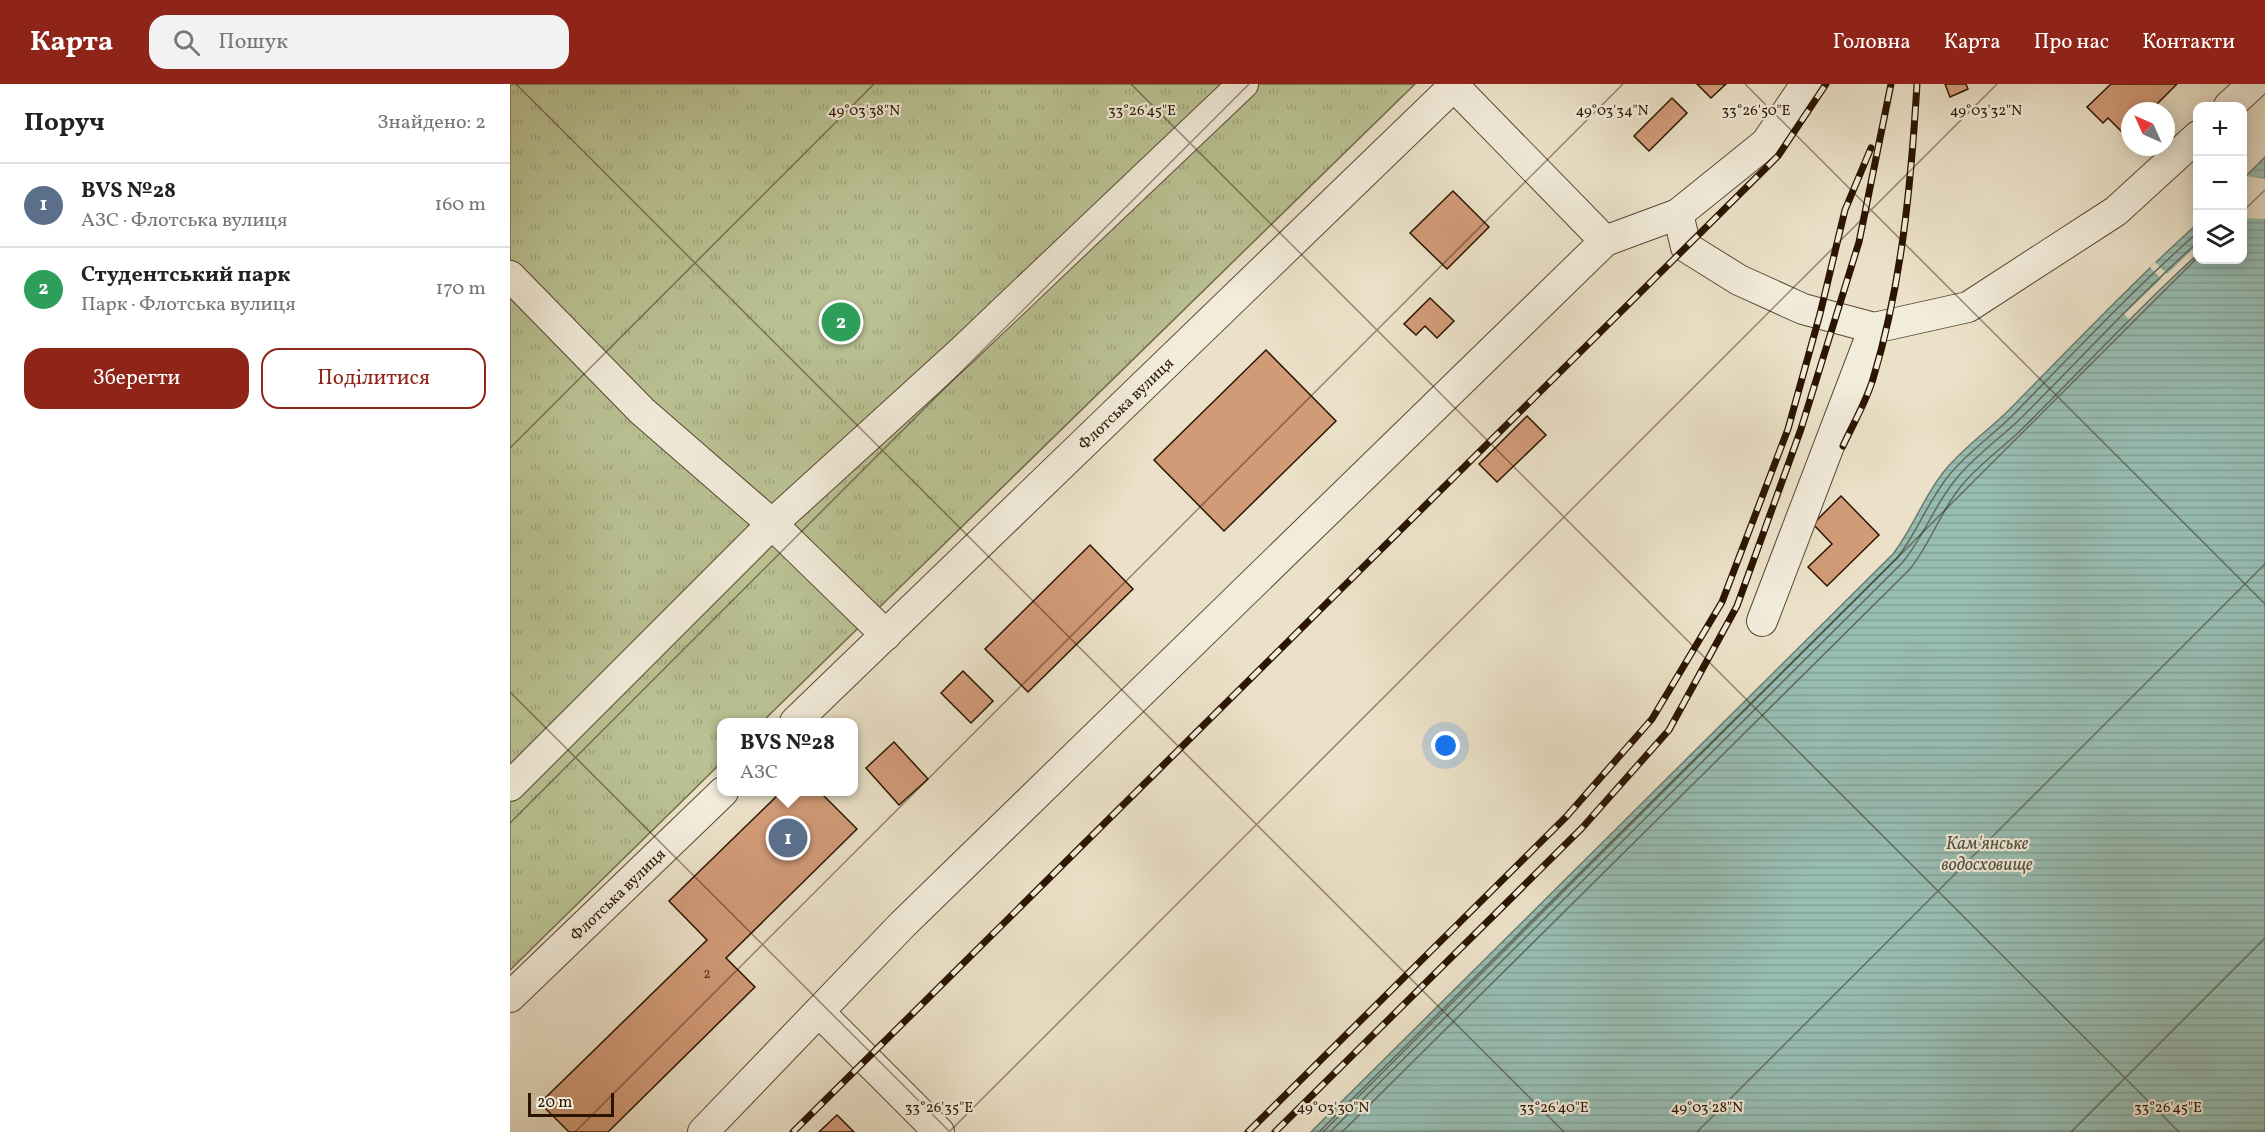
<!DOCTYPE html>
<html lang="uk">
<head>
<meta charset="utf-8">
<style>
	:root { --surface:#fff; --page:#f2f2f2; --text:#222; --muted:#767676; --line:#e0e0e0; --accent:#8f2418 }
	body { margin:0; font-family:Vollkorn,serif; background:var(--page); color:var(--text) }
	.controls { position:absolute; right:18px; top:18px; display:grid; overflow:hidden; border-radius:12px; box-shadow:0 3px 15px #0003 }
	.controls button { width:54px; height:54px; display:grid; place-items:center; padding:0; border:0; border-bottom:2px solid var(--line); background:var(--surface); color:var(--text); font:30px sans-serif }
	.compass { position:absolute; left:1611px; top:18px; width:54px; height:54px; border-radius:50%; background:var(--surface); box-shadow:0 3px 15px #0003; rotate:315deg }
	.scale { position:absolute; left:18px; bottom:15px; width:86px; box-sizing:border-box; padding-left:6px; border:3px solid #2b1501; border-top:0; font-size:16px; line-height:21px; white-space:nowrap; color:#2b1501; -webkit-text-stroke:4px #f2ecdb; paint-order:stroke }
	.you { position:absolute; left:936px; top:662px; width:21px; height:21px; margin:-15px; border:4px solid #fff; border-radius:50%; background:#1a73e8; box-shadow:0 0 0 9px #1a73e833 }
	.badge { display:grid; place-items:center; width:39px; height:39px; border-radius:50%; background:var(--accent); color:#fff; font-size:20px; font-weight:700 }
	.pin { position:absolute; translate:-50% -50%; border:3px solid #fff; box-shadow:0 2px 6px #0006 }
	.popup { position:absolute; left:207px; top:634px; width:141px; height:78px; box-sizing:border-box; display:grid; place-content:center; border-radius:12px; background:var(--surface); filter:drop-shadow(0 2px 4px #0005); font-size:20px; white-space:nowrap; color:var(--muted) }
	.popup b { font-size:22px; color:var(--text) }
	.popup::after { content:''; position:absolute; left:50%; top:100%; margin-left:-12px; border:12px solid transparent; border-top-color:var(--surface) }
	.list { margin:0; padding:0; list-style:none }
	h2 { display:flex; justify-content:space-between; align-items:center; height:78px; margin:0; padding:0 24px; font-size:26px }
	h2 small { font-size:20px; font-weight:400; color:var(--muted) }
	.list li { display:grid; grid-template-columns:39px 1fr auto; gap:18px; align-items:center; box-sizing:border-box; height:84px; padding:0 24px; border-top:2px solid var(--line) }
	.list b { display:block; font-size:22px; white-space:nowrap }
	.list p { margin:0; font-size:20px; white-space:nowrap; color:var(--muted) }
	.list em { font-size:20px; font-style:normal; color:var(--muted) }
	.actions { display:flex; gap:12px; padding:18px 24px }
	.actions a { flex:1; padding:14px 0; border:2px solid var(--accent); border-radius:18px; text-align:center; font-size:21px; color:var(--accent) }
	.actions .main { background:var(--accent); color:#fff }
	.icon { flex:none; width:33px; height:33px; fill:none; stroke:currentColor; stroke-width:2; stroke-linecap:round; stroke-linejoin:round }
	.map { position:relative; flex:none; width:1755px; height:1048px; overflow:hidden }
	header { display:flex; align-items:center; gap:36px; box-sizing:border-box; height:84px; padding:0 30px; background:var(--accent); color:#fff }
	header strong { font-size:28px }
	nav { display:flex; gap:33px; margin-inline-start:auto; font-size:21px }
	.search { width:420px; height:54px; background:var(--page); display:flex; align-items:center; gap:15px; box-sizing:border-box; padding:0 21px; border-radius:18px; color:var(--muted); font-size:22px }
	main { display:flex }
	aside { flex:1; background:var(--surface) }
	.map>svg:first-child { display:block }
</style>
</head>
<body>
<header>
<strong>Карта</strong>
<div class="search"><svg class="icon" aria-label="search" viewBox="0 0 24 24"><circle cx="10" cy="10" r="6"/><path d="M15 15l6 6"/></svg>Пошук</div>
<nav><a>Головна</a><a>Карта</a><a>Про нас</a><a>Контакти</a></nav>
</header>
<main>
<aside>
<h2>Поруч<small>Знайдено: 2</small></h2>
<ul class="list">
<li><span class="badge" style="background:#5c6f8a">1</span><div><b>BVS №28</b><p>АЗС · Флотська вулиця</p></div><em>160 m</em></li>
<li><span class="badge" style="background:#2e9e5b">2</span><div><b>Студентський парк</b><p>Парк · Флотська вулиця</p></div><em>170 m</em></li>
</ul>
<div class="actions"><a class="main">Зберегти</a><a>Поділитися</a></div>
</aside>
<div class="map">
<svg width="1755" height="1048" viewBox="0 0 1755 1048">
	<defs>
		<pattern id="grass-tufts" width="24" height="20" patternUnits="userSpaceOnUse" patternTransform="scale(1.5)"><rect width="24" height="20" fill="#bac294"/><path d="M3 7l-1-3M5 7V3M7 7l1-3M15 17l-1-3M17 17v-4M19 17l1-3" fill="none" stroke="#a0a67e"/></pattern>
		<pattern id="water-rules" width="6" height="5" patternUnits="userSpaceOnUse" patternTransform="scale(1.5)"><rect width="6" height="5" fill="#98beb4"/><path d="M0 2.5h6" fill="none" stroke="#83a299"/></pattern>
	</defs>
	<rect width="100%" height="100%" fill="#ebe1c8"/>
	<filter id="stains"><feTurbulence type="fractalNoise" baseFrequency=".00333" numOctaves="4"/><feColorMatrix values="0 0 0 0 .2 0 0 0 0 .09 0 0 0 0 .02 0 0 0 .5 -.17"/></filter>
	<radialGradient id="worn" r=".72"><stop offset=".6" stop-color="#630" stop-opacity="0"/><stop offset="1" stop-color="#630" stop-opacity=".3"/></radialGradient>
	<!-- grass -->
	<polygon fill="url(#grass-tufts)" stroke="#726c4a" stroke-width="1.5" points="0,0 905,0 252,638 212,638 212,678 0,886"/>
	<!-- water -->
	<path fill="url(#water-rules)" stroke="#6c7a6c" stroke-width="1.5" d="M1755,73v975h-954l582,-578c21,-27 31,-59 53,-85 18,-22 43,-39 63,-59 62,-63 123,-127 188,-186l1,36h44l1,-81z"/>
	<!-- pier -->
	<g fill="#ebe1c8">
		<polygon points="1736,92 1755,95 1755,135 1733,134 1733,95"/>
		<polygon points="1682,166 1687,171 1620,237 1614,230 1651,195 1640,183 1645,178 1657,190"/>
	</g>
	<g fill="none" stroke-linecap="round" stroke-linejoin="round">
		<!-- shore -->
		<g stroke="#626a5a" stroke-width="1.5">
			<path d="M809,1048l578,-574c21,-26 31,-58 53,-84 18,-22 43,-39 63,-59 61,-63 120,-125 185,-183"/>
			<path d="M820,1048l572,-569c22,-26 32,-58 54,-84 17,-21 40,-38 60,-56 61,-60 118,-124 182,-181"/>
			<path d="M832,1048l567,-562c22,-26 31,-59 53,-85 17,-21 41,-37 60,-56 59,-58 114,-119 176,-175"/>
		</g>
	</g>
	<!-- building -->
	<g fill="#d29b78" stroke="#2b1501" stroke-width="1.5">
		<polygon points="1187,0 1216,0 1201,14"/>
		<polygon points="1435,0 1456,0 1458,5 1440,13"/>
		<polygon points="1601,0 1667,0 1640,27 1620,27 1620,46 1615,51 1598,34 1593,39 1577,23"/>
		<polygon points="1162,14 1177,29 1139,67 1124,52"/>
		<polygon points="943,107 979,143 937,185 900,149"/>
		<polygon points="920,214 944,237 927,254 915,242 906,251 894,240"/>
		<polygon points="756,266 826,337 714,447 644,376"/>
		<polygon points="1017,332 1036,351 987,398 969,380"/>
		<polygon points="1331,412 1369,451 1317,502 1298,483 1322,460 1303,440"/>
		<polygon points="580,461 623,505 518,608 475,565"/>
		<polygon points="453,587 483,617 461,639 431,609"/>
		<polygon points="384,658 418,695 389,721 356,684"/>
		<polygon points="271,708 310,708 347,745 216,874 245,903 98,1048 59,1048 30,1019 197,856 159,817"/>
		<polygon points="327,1031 344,1048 309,1048"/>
	</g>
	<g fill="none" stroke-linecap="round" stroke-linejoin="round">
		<!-- minor casing -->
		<g stroke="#5b4833" stroke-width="32">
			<g id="minor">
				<polyline points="1719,22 1743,0"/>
				<polyline points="1168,130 1176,163 1229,196 1293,225 1364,244 1252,537"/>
				<polyline points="1095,157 1168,130 1256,59 1296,0"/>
				<polyline points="0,192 132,327 262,440 376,551"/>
				<polyline points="1364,244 1458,223 1606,127 1688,52"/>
				<polyline points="285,638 946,0"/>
				<polyline points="0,702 262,440 452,267 733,0"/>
				<polyline points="0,913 213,708"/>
				<polyline points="309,928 429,1048"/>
				<polyline points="193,1048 393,840 1095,157 944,2"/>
			</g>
		</g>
		<!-- minor -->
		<use href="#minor" stroke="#f2ecdb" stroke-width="30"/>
		<!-- rail casing -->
		<g stroke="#2b1501" stroke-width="7">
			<g id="rail">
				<path d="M1333,362c10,-22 23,-44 30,-67 29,-96 38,-195 44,-295"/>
				<polyline points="283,1048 1268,72 1316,0"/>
				<polyline points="738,1048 1056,733 1142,635 1212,518 1278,345 1310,230 1335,126 1361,64"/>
				<polyline points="765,1048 1072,744 1159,646 1227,522 1291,345 1349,158 1381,0"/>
			</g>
		</g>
		<!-- rail -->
		<use href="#rail" stroke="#f2ecdb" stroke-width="4.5" stroke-dasharray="14" stroke-linecap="butt"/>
	</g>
	<!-- ticks -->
	<path fill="none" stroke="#2b1501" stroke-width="1.5" stroke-opacity="0.45" d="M6,0l1048,1048M621,0l1048,1048M1235,0l520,520M1732,128l23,-22M0,364l364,-364M0,608l440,440M0,739l739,-739M65,1048l1048,-1048M439,1048l1048,-1048M813,1048l875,-875M1187,1048l568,-568M1561,1048l194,-194"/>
	<g text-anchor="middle" stroke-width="4.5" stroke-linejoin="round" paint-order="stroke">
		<!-- number labels -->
		<g font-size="14" fill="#55361f">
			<text x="197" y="894">2</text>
		</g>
		<!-- street labels -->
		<g font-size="16" fill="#2b1501" stroke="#f2ecdb">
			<text transform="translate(615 319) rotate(-44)" y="6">Флотська вулиця</text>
			<text transform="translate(107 810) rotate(-44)" y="6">Флотська вулиця</text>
		</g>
		<!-- water labels -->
		<g font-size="18" font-style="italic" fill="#515040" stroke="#f2ecdb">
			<text x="1477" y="765">Кам'янське<tspan x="1477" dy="21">водосховище</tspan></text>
		</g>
	</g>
	<g font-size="15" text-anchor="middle" fill="#2b1501" stroke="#f2ecdb" stroke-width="4.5" stroke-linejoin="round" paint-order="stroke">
		<text x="1246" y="31">33°26'50"E</text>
		<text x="354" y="31">49°03'38"N</text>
		<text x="632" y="31">33°26'45"E</text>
		<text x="1102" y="31">49°03'34"N</text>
		<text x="1476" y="31">49°03'32"N</text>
		<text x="823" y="1028">49°03'30"N</text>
		<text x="1197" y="1028">49°03'28"N</text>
		<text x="429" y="1028">33°26'35"E</text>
		<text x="1044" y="1028">33°26'40"E</text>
		<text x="1658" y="1028">33°26'45"E</text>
	</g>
	<rect width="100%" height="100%" filter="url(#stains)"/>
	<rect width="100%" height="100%" fill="url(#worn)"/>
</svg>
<div class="controls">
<button>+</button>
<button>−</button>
<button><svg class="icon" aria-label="layers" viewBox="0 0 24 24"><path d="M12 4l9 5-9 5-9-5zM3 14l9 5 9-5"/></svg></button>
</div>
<svg class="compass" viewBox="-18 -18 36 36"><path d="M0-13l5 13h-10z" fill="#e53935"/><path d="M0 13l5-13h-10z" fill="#767676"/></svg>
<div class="scale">20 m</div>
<div class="you"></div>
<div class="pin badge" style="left:278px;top:754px;background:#5c6f8a">1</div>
<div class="popup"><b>BVS №28</b>АЗС</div>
<div class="pin badge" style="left:331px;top:238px;background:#2e9e5b">2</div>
</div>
</main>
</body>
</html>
